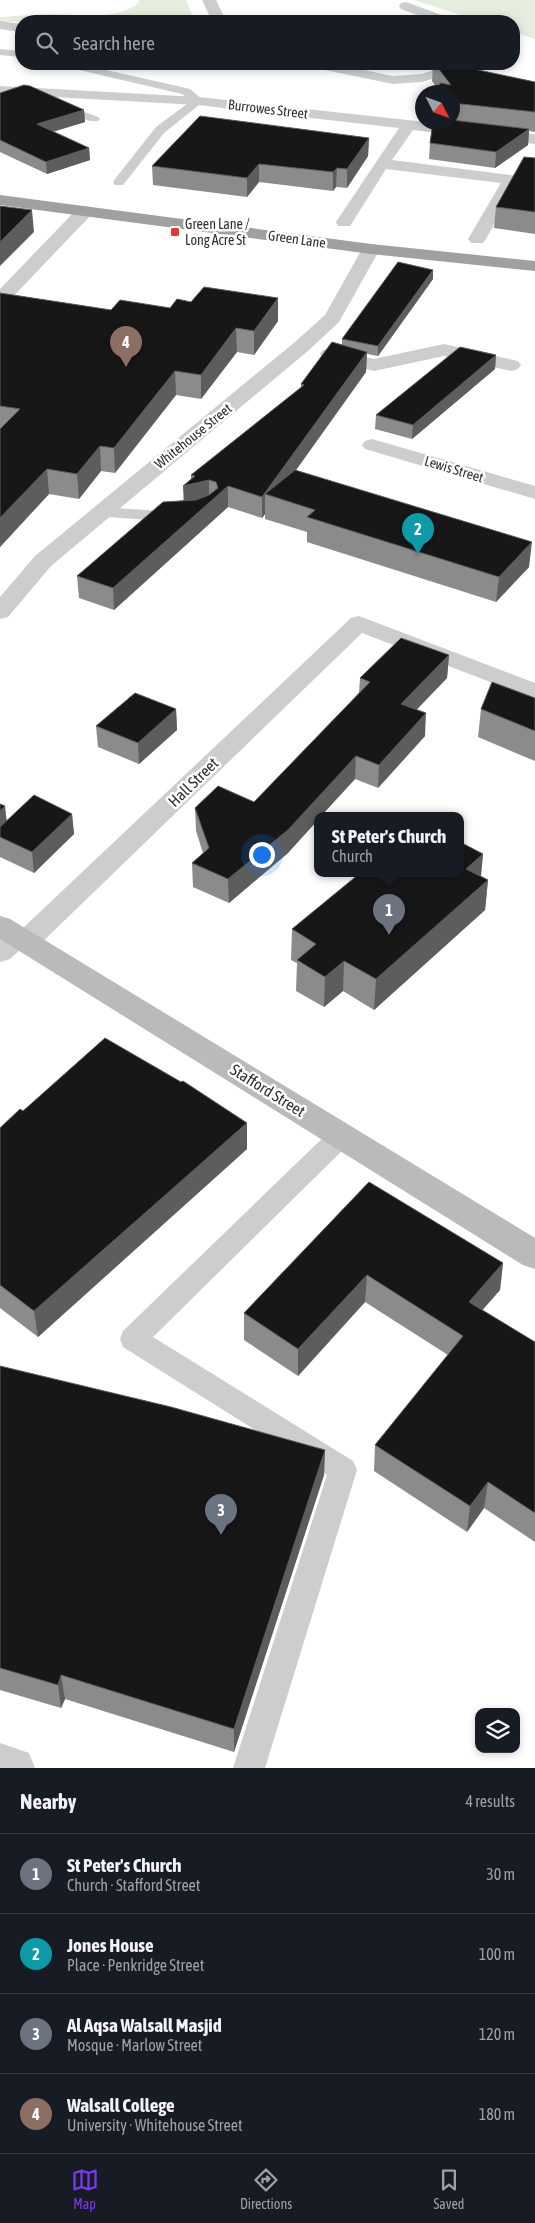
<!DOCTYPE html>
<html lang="en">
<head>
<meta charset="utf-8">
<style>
	:root { --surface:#171b24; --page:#242831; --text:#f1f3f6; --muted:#9ea1a6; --line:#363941; --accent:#7c3aed }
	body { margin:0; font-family:"Asap Condensed",sans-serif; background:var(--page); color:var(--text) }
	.controls { position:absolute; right:15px; bottom:15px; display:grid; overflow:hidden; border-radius:10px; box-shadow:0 2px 8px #0003 }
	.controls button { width:45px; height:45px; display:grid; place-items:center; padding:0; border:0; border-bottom:1px solid var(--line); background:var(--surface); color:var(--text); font:25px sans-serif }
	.compass { position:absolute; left:415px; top:85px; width:45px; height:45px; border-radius:50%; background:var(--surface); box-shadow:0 2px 8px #0003; rotate:132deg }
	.you { position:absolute; left:261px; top:854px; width:18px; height:18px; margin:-12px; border:4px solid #fff; border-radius:50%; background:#1a73e8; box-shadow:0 0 0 8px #1a73e833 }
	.badge { display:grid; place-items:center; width:32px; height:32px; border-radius:50%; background:var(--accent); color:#fff; font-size:16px; font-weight:700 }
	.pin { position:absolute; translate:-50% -41px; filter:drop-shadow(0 1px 2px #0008) }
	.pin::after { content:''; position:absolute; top:26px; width:18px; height:15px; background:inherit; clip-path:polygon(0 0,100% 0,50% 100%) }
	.popup { position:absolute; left:314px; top:812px; width:150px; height:65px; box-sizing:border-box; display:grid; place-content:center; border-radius:10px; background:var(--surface); filter:drop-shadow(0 1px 4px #0005); font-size:16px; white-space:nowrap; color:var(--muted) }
	.popup b { font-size:19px; color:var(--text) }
	.popup::after { content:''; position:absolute; left:50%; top:100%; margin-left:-10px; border:10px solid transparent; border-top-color:var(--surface) }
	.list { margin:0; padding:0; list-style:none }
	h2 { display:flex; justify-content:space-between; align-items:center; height:65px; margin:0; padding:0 20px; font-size:21px }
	h2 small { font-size:16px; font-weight:400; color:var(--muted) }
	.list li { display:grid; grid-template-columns:32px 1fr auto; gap:15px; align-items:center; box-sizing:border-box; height:80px; padding:0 20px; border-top:1px solid var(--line) }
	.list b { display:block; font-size:19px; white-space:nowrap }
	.list p { margin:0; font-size:16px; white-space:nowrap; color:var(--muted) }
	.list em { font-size:16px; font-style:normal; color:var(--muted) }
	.icon { flex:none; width:28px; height:28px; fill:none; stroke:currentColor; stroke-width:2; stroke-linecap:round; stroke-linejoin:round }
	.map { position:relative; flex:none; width:535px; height:1768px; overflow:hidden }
	.search { position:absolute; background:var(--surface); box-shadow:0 2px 8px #0003; left:15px; right:15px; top:15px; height:55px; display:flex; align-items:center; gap:12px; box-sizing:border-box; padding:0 18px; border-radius:20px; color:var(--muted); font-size:19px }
	.sheet { height:385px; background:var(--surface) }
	nav { display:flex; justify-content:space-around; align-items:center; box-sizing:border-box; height:70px; border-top:1px solid var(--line); background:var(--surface); font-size:14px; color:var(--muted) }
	nav a { display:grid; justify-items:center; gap:2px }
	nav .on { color:var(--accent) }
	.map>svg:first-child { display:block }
</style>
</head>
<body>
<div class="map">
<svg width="535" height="1768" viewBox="0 0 535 1768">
	<rect width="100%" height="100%" fill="#fff"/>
	<!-- green -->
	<g fill="#e5edde">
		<path d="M139,0h47l8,20 -194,2v-5c16,-1 31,-2 47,-3 30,0 66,8 92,-11z"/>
		<polygon points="414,0 535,0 535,39 514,32 514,21 480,21"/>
	</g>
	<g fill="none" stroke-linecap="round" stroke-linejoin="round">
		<!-- service -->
		<g fill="#cdcdcd" fill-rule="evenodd">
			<polygon points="0,49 21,51 21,57 0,55"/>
			<polygon points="60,64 80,64 190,89 204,101 164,133 123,185 115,185 113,182 115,179 156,127 191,101 182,94 66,67"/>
			<polygon points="58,102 98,117 100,119 98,121 90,121 54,107 52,105"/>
			<polygon points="100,507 175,512 181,513 183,517 181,521 175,522 94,516 92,512 94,508"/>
			<polygon points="342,1126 351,1128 354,1135 351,1142 153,1337 353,1461 357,1470 265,1768 233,1768 327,1475 123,1347 120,1339 123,1331 333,1128"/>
		</g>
		<!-- minor -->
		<g fill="#cdcdcd" fill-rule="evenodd">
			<polygon points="202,0 216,0 226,21 212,21"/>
			<polygon points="406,2 450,18 452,21 433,21 401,9 399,6 401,3"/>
			<polygon points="0,21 21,24 21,32 0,29"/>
			<polygon points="308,64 335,64 393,76 421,74 441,68 535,85 535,93 442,76 422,82 393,84 315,68"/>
			<polygon points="0,86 198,97 535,134 535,144 413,130 392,160 517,176 519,179 486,239 483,243 471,243 468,239 501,183 386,169 350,226 338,226 336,222 399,128 198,105 0,94"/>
			<polygon points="85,206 91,207 93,211 91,215 6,304 0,305 0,289 79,207"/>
			<polygon points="371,244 377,245 380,249 339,322 309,350 51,566 8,617 0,619 0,597 35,556 295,342 325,315 362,249 365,245"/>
			<polygon points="444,344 518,361 521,365 518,369 511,371 444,356 374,371 323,358 320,354 323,350 330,348 374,359"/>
			<polygon points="372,439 535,486 535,499 365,449 362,445 365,441"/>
			<path d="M359,616l176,67v16l-173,-66 -326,315 -10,3 -5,-2 -11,10 -10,3v-26c7,-6 13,-11 23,-8l328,-310z"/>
			<polygon points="0,1743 29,1753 35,1768 0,1768"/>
		</g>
		<!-- secondary -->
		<polygon fill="#bababa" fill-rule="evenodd" points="0,916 10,919 535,1238 535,1269 523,1265 0,939"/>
		<!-- trunk -->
		<polygon fill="#a0a0a0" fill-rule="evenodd" points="0,195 371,244 535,261 535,271 371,254 0,205"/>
	</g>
	<!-- wall -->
	<g fill="#8b8b8b">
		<polygon points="433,64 450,64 535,82 535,132 529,131 528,145 495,168 429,159 430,143 452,122 452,92 439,90 432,81"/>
		<polygon points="0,93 84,110 85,122 53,132 89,148 90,160 47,174 0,152"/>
		<polygon points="369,138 368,156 347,188 336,187 333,191 259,182 247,197 153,185 152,166"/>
		<polygon points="535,158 535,234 494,228 496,207"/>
		<polygon points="433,279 378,356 367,354 366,372 296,470 529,567 496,602 307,542 307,532 265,519 265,514 262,518 228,507 114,610 79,598 77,576 183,501 191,478 191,475 301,389 301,384 342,345 342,339"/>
		<polygon points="0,293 111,310 170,308 278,321 254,355 237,352 201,399 176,395 115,473 101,471 79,499 49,494 0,547"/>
		<polygon points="496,355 495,369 412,439 375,429 376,415"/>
		<polygon points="449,655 447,678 417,709 425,736 378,788 355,779 321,816 318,816 288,853 229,903 193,887 192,863 203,853 196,831 195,808 254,802 359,693 360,678"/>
		<polygon points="535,698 535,761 478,737 481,709"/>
		<polygon points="176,709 177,730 139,764 98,747 96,726"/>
		<polygon points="0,804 7,821 72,814 74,834 34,873 0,857"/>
		<polygon points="483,854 481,876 488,880 485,910 374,1010 343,991 324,1007 296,991 297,963 291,960 292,929"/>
		<polygon points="23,1111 247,1149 38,1337 0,1308 0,1128"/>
		<polygon points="369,1182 503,1263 500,1290 482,1310 535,1342 535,1542 484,1508 467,1532 374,1471 375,1445 448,1355 365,1302 298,1376 244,1340 244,1313"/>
		<polygon points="0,1366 325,1450 324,1475 234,1752 65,1699 61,1708 0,1690"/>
	</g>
	<!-- shaded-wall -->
	<g fill="#5d5d5d">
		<polygon points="84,110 85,122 38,136 37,124"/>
		<polygon points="529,129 528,145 495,168 496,152"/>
		<polygon points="369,138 368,156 347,188 347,169"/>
		<polygon points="89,148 90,160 47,174 46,162"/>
		<polygon points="259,164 259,182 247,197 247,178"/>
		<polygon points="337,168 336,187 333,191 333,172"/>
		<polygon points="32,210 34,232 0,266 0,242"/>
		<polygon points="433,270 433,279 378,356 378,346"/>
		<polygon points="278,298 278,321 254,355 254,331"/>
		<polygon points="236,328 237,352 201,399 201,375"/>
		<polygon points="367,352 366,372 276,498 265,494 265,514 262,518 262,497"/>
		<polygon points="496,355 495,369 412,439 413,425"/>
		<polygon points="175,371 176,395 115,473 114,448"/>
		<polygon points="100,446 101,471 79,499 77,474"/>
		<polygon points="47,469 49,494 0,547 0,518"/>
		<polygon points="209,480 209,501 184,507 183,486"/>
		<polygon points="228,486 228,507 114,610 113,588"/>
		<polygon points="532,542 529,567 496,602 499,577"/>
		<polygon points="449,655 447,678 400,727 401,704"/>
		<polygon points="176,709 177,730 139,764 138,743"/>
		<polygon points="426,713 425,736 378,788 379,765"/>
		<polygon points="356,756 355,779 321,816 318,816 318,820 288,853 229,903 228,879"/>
		<polygon points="5,806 8,833 0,837 0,811"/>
		<polygon points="72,814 74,834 34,873 32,852"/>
		<polygon points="483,854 480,884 466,869"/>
		<polygon points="488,880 485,910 374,1010 376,979"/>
		<polygon points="344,961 343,991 324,1007 325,977"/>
		<polygon points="247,1123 247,1149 38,1337 34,1311"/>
		<polygon points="503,1263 500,1290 466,1329 469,1302"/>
		<polygon points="367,1275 365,1302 298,1376 298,1349"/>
		<polygon points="325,1450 324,1475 234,1752 234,1729"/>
		<polygon points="488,1482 484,1508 467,1532 470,1506"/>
		<polygon points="61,1675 65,1699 61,1708 58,1685"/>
	</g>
	<!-- building -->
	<g fill="#171717" stroke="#5d5d5d">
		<polygon points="435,64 450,64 535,82 535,112 452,103 452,92 438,92 440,83 451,85"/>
		<polygon points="24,85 30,86 84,110 37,124 89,148 46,162 0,140 0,93"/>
		<polygon points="200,116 369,138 347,169 337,168 333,172 259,164 247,178 152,166"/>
		<polygon points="452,120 529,129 496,152 430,143 433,122 452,122"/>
		<polygon points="524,157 535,158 535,212 496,207"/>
		<polygon points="0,206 32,210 0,242"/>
		<polygon points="398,262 433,270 378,346 342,339"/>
		<polygon points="204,287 278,298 254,331 236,328 201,375 175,371 114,448 100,446 77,474 47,469 0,518 0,429 20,409 0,406 0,293 111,310 120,300 170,308 177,299 191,302"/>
		<polygon points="332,342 367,352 262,497 228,486 113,588 77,576 163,502 196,500 209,495 218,488 216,482 209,480 183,486 195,476 191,475 304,385 301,384"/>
		<polygon points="460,347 496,355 413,425 376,415"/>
		<polygon points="295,470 532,542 499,577 307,517 315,510 265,494"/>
		<polygon points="401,638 449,655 401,704 426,713 379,765 356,756 288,830 228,879 192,863 209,848 195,808 218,786 254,802 370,682 360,678"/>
		<polygon points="492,682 535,698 535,731 481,709"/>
		<polygon points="135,693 176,709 138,743 96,726"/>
		<polygon points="34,795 72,814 32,852 0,837 0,827"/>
		<polygon points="0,804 5,806 0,811"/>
		<polygon points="460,842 483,854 466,869 488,880 376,979 344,961 325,977 297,960 316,944 292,929 359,874 460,874"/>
		<polygon points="105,1038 181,1082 183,1081 247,1123 34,1311 0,1285 0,1128 20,1109 23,1111"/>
		<polygon points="369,1182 503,1263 469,1302 535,1342 535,1513 488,1482 470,1506 375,1445 463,1336 367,1275 298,1349 244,1313"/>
		<polygon points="0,1366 171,1407 325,1450 234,1729 61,1675 58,1685 0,1668"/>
	</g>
	<!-- markers -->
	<rect fill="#e43835" stroke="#fff" stroke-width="2" x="170" y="227" width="10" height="10" rx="2.5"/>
	<g text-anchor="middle" stroke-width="5" stroke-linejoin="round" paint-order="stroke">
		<!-- far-street labels -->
		<g font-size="14" fill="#303030" stroke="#fff">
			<text transform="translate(268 109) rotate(7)" y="5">Burrowes Street</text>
			<text transform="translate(297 239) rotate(8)" y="5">Green Lane</text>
			<text transform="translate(193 436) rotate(-39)" y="5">Whitehouse Street</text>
			<text transform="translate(454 469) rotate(17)" y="5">Lewis Street</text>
		</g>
		<!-- far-poi labels -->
		<g font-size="14" fill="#303030" stroke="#fff" text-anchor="start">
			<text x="185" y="229">Green Lane /<tspan x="185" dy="16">Long Acre St</tspan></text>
		</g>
		<!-- street labels -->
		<g font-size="16" fill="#303030" stroke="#fff">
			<text transform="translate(193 782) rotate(-44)" y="6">Hall Street</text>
			<text transform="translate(268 1090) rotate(32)" y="6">Stafford Street</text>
		</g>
	</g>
</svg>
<div class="controls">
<button><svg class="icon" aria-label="layers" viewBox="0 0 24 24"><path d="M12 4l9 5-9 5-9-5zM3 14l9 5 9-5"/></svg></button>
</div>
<svg class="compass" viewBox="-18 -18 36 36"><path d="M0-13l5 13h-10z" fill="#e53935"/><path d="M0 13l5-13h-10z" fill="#9ea1a6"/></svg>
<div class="you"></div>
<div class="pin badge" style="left:389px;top:935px;background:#6b7280">1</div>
<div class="popup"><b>St Peter's Church</b>Church</div>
<div class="pin badge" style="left:418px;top:554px;background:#0f9aa8">2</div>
<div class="pin badge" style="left:221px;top:1535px;background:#6b7280">3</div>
<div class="pin badge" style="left:126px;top:367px;background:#8d6e63">4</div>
<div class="search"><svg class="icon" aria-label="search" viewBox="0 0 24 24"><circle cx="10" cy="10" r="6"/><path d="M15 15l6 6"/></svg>Search here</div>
</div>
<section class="sheet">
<h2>Nearby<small>4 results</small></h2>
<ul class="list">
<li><span class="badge" style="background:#6b7280">1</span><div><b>St Peter's Church</b><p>Church · Stafford Street</p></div><em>30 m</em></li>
<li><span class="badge" style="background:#0f9aa8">2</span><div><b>Jones House</b><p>Place · Penkridge Street</p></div><em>100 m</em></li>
<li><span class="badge" style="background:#6b7280">3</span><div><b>Al Aqsa Walsall Masjid</b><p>Mosque · Marlow Street</p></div><em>120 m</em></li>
<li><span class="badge" style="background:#8d6e63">4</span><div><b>Walsall College</b><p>University · Whitehouse Street</p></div><em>180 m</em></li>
</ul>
</section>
<nav>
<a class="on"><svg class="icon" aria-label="map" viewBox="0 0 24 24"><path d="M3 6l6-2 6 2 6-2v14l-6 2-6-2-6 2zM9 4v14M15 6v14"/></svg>Map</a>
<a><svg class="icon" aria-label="directions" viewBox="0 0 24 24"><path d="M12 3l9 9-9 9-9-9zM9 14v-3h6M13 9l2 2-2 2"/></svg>Directions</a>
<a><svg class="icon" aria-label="saved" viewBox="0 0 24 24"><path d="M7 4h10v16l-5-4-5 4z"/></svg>Saved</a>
</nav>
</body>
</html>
